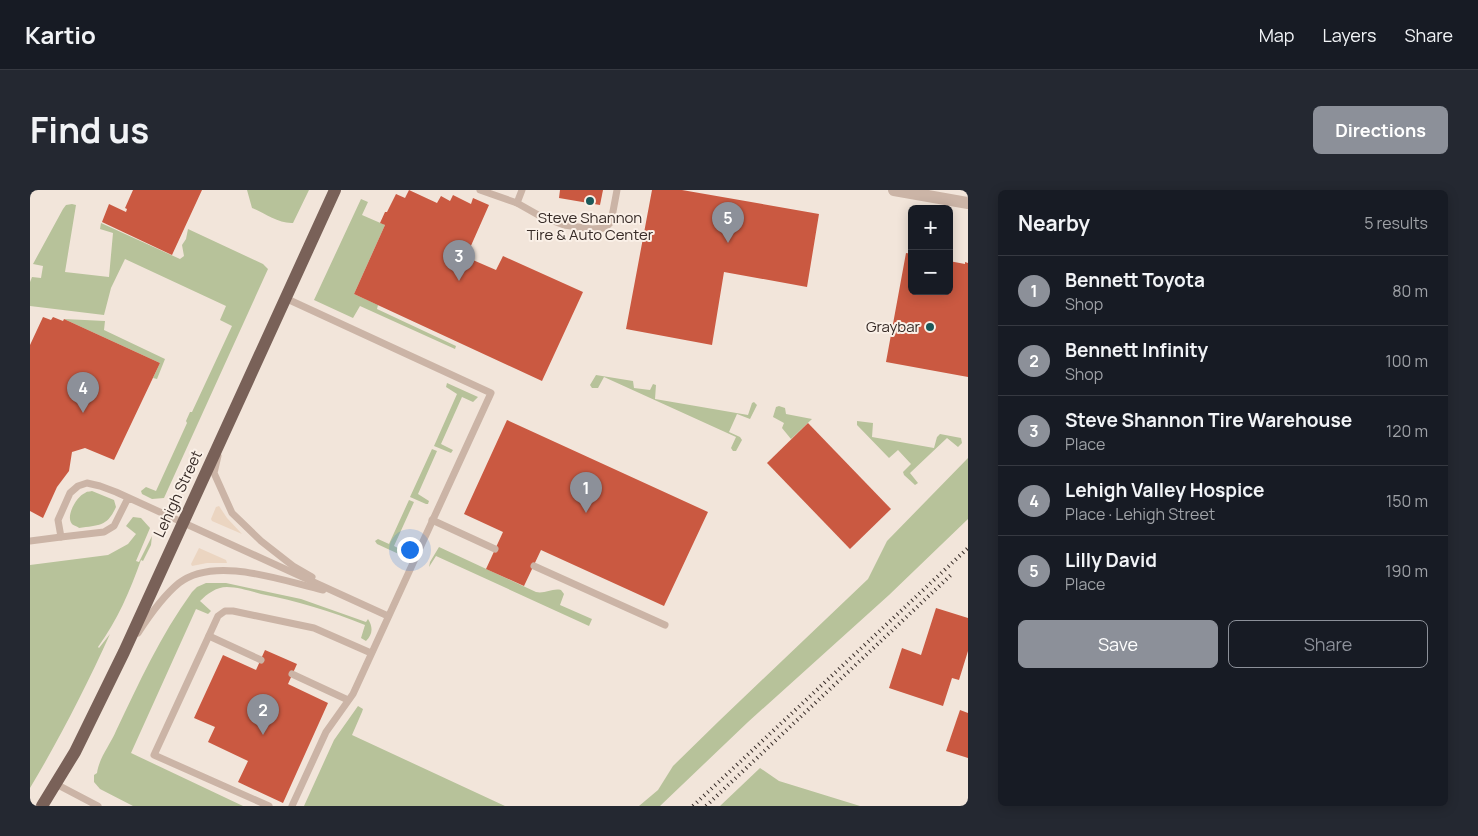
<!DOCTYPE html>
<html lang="en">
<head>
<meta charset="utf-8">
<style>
	:root { --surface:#171b24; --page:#242831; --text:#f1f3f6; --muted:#9ea1a6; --line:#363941; --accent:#8c9099 }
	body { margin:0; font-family:Manrope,sans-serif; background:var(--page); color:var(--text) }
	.controls { position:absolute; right:15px; top:15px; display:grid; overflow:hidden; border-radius:8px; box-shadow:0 2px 12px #0003 }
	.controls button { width:45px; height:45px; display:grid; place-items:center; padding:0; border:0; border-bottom:1px solid var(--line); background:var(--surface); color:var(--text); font:25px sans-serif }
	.you { position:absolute; left:379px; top:359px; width:18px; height:18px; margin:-12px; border:4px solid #fff; border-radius:50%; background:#1a73e8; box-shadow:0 0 0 8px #1a73e833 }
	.badge { display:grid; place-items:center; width:32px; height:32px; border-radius:50%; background:var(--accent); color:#fff; font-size:16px; font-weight:700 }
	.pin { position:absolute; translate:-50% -41px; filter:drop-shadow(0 1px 2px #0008) }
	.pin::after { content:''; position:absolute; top:26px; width:18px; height:15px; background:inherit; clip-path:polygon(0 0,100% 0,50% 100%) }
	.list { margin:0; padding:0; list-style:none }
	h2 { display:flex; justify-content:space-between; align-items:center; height:65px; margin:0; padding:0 20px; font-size:21px }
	h2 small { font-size:16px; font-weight:400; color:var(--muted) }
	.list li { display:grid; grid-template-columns:32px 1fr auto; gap:15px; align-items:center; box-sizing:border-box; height:70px; padding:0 20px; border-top:1px solid var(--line) }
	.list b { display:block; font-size:19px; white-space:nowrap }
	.list p { margin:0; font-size:16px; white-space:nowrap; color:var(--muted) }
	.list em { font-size:16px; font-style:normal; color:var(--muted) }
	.actions { display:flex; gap:10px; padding:15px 20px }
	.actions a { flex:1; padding:11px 0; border:1px solid var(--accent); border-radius:8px; text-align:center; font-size:18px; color:var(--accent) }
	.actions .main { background:var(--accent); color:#fff }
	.map { position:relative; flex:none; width:938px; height:616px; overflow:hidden; border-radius:8px }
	header { display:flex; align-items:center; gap:30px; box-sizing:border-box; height:70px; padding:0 25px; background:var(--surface); border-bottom:1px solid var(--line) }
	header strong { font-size:24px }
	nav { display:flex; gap:28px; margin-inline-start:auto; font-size:18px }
	.intro { display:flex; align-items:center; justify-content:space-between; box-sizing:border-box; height:120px; padding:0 30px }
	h1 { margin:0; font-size:35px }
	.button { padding:12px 22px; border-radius:8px; background:var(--accent); color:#fff; font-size:18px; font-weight:700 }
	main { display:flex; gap:30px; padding:0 30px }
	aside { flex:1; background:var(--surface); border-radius:8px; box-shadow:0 2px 12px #0003 }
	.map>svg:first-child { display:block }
</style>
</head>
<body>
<header>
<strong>Kartio</strong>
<nav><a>Map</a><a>Layers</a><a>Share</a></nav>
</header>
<div class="intro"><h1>Find us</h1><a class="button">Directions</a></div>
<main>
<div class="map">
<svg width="938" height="616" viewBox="0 0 938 616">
	<rect width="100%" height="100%" fill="#f2e5da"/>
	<!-- green -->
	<g fill="#b7c29a">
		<path d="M217,0h62l-16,33c-14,1 -29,-10 -41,-15z"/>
		<polygon points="331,9 338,12 332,25 355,35 324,104 348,115 347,119 426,156 425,159 330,116 323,128 284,110"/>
		<polygon points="42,14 46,15 35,82 79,87 83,43 70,39 71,33 150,69 154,66 152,55 156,49 158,39 233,74 238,79 134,308 122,309 112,304 111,301 116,297 126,301 157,233 156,231 160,222 162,222 202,136 190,130 196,116 95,69 81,98 74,125 0,116 0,92 2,87 11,88 13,76 3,74 33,19 36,15"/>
		<polygon points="34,129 75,131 74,140 135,169 127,189 123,188 130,173"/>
		<polygon points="566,185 603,191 604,198 620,200 623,194 626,195 625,209 718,225 722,213 724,212 727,215 720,229 707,224 699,242 710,247 712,250 706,261 703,261 701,258 706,247 574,187 568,198 562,198 560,195"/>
		<polygon points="417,193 448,207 443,212 432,207 411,254 423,260 421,263 404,256 427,204 416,197"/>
		<polygon points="749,216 755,218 756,224 782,229 761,249 752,238 754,233 743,227 746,217"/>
		<polygon points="827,231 843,233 842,247 904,258 907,247 910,244 931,248 932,253 928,257 917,248 880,283 888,293 885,295 874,285 873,282 881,274 868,260 859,268 827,235"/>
		<polygon points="402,259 407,261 388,304 399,311 398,314 396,314 380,307"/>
		<polygon points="938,268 938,329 859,405 718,532 630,616 609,616 628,600 643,576 689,531 838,389 857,351"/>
		<path d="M62,301l22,9 2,7c-9,20 -17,18 -37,21 -1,-1 -6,-3 -7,-4 -7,-8 5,-28 13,-31 2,-2 4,-1 7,-2z"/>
		<polygon points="379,310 384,312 364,356 374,361 375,364 373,366 347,354 345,351 348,349 359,354"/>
		<path d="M103,327l8,1 9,10 -14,33 3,1 13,-26 -1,9 -8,16 -2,-1c-11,31 -24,61 -43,87l1,1 11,-14c-24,53 -50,104 -80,154v-223l78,-10 20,-11 8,-10 -10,-8z"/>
		<path d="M409,357l97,45c9,2 16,-4 25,-2l3,4 -4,11 32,14 -3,7 -153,-70 -7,11 1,-5z"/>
		<path d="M176,393h20l75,16 65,23 2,-3c5,8 5,15 -2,22l-5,-3 4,-13c-34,-14 -68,-24 -104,-31 -11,-3 -23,-7 -34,-7 -11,0 -20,7 -27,14l11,10 -3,3 -12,-5 -65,144 112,53h-110l-33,-17 -6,-7v-7l3,-2c2,-15 13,-28 19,-42 23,-48 44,-95 76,-139l5,-5z"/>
		<polygon points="328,516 333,519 332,522 322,545 475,616 274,616 304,550"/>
		<polygon points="730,578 749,591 830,616 690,616"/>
	</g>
	<!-- plaza -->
	<g fill="#ebd5c1">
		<polygon points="189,316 197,328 212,344 182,331 181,329 186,317"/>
		<polygon points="169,358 196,370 197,373 177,373 162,376 161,374"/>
	</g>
	<!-- building -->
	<g fill="#ca5941">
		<polygon points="103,0 172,0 142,65 72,32 79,14 96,22 97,19 95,18"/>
		<polygon points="379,0 407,13 411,6 420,11 423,5 441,14 443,8 459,15 436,67 466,80 473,66 553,102 512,191 324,104 355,35 350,33 355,22 357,22 366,4 375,8"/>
		<polygon points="530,0 573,0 570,15 529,8"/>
		<polygon points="622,0 652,0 789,24 777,97 694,82 682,155 596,139"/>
		<polygon points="876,63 882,64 882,101 919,101 919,71 935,74 935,72 938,73 938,187 856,172"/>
		<polygon points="13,127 21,130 23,127 33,131 34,129 130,173 84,270 55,258 42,262 39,281 27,297 13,328 0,321 0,155"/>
		<polygon points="477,230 678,322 634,416 511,360 494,396 456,379 473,342 434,324"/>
		<polygon points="778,233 861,319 820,359 737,273"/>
		<polygon points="906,418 938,428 938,461 929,490 922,488 913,516 859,498 872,458 891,465"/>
		<polygon points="235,460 267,474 258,494 298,513 253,613 208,592 218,571 178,552 185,537 164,528 193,465 226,480"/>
		<polygon points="930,520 938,523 938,568 916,561"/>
	</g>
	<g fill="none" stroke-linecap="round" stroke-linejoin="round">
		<!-- lane -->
		<g stroke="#cbb4a6" stroke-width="7">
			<polyline points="450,0 487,13 510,26 534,35 562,39 575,38 581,32 587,0"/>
			<polyline points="487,13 492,0"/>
			<polyline points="255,108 461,203 323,504 296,542 262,616"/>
			<polyline points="188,266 184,283 202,323 231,351 263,376 282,387"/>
			<polyline points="98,308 84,336 74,342 31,347 28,330 40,303 48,296 57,293 70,296 86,302 358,426"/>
			<polyline points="402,330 465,359"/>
			<polyline points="0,351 31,347"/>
			<polyline points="504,376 635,435"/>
			<path d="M108,443c11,-17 25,-37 41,-50 36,-28 104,-2 144,7"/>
			<polyline points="179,446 231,470"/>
			<polyline points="262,484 318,510"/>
			<polyline points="26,594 68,616"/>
			<polyline points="239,616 124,565 188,426 195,421 203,421 284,438 341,463"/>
		</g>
		<!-- street -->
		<polyline stroke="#cbb4a6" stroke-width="12" points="864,0 938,13"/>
		<!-- primary -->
		<polyline stroke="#796158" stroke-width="12" points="12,616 45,562 94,462 305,0"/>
		<!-- rail -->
		<g stroke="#372b27" stroke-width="4" stroke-dasharray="1 4" stroke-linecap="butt">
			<polyline points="663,616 938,358"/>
			<polyline points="676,616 922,384"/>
		</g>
	</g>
	<!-- markers -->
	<g fill="#1b5959" stroke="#faf0e7" stroke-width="2">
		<circle cx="560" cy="11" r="5"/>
		<circle cx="900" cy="137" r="5"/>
	</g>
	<g text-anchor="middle" stroke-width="4" stroke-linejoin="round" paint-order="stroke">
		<!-- poi labels -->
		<g font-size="15" fill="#372b27" stroke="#faf0e7">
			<text x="560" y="33">Steve Shannon<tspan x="560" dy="17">Tire &amp; Auto Center</tspan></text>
			<text x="890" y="142" text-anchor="end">Graybar</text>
		</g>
		<!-- street labels -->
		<g font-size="15" fill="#372b27" stroke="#faf0e7">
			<text transform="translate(148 304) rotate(-65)" y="5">Lehigh Street</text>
		</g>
	</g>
</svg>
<div class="controls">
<button>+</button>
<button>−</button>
</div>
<div class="you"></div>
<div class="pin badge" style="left:556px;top:323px">1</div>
<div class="pin badge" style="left:233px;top:545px">2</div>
<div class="pin badge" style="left:429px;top:91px">3</div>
<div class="pin badge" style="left:53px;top:223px">4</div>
<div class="pin badge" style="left:698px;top:53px">5</div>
</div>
<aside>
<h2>Nearby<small>5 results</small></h2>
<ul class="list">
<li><span class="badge">1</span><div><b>Bennett Toyota</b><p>Shop</p></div><em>80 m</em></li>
<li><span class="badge">2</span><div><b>Bennett Infinity</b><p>Shop</p></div><em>100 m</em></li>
<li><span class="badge">3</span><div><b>Steve Shannon Tire Warehouse</b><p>Place</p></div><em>120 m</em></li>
<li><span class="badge">4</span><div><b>Lehigh Valley Hospice</b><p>Place · Lehigh Street</p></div><em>150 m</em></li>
<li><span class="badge">5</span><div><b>Lilly David</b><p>Place</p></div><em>190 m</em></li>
</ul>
<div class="actions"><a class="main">Save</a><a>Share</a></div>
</aside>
</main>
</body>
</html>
